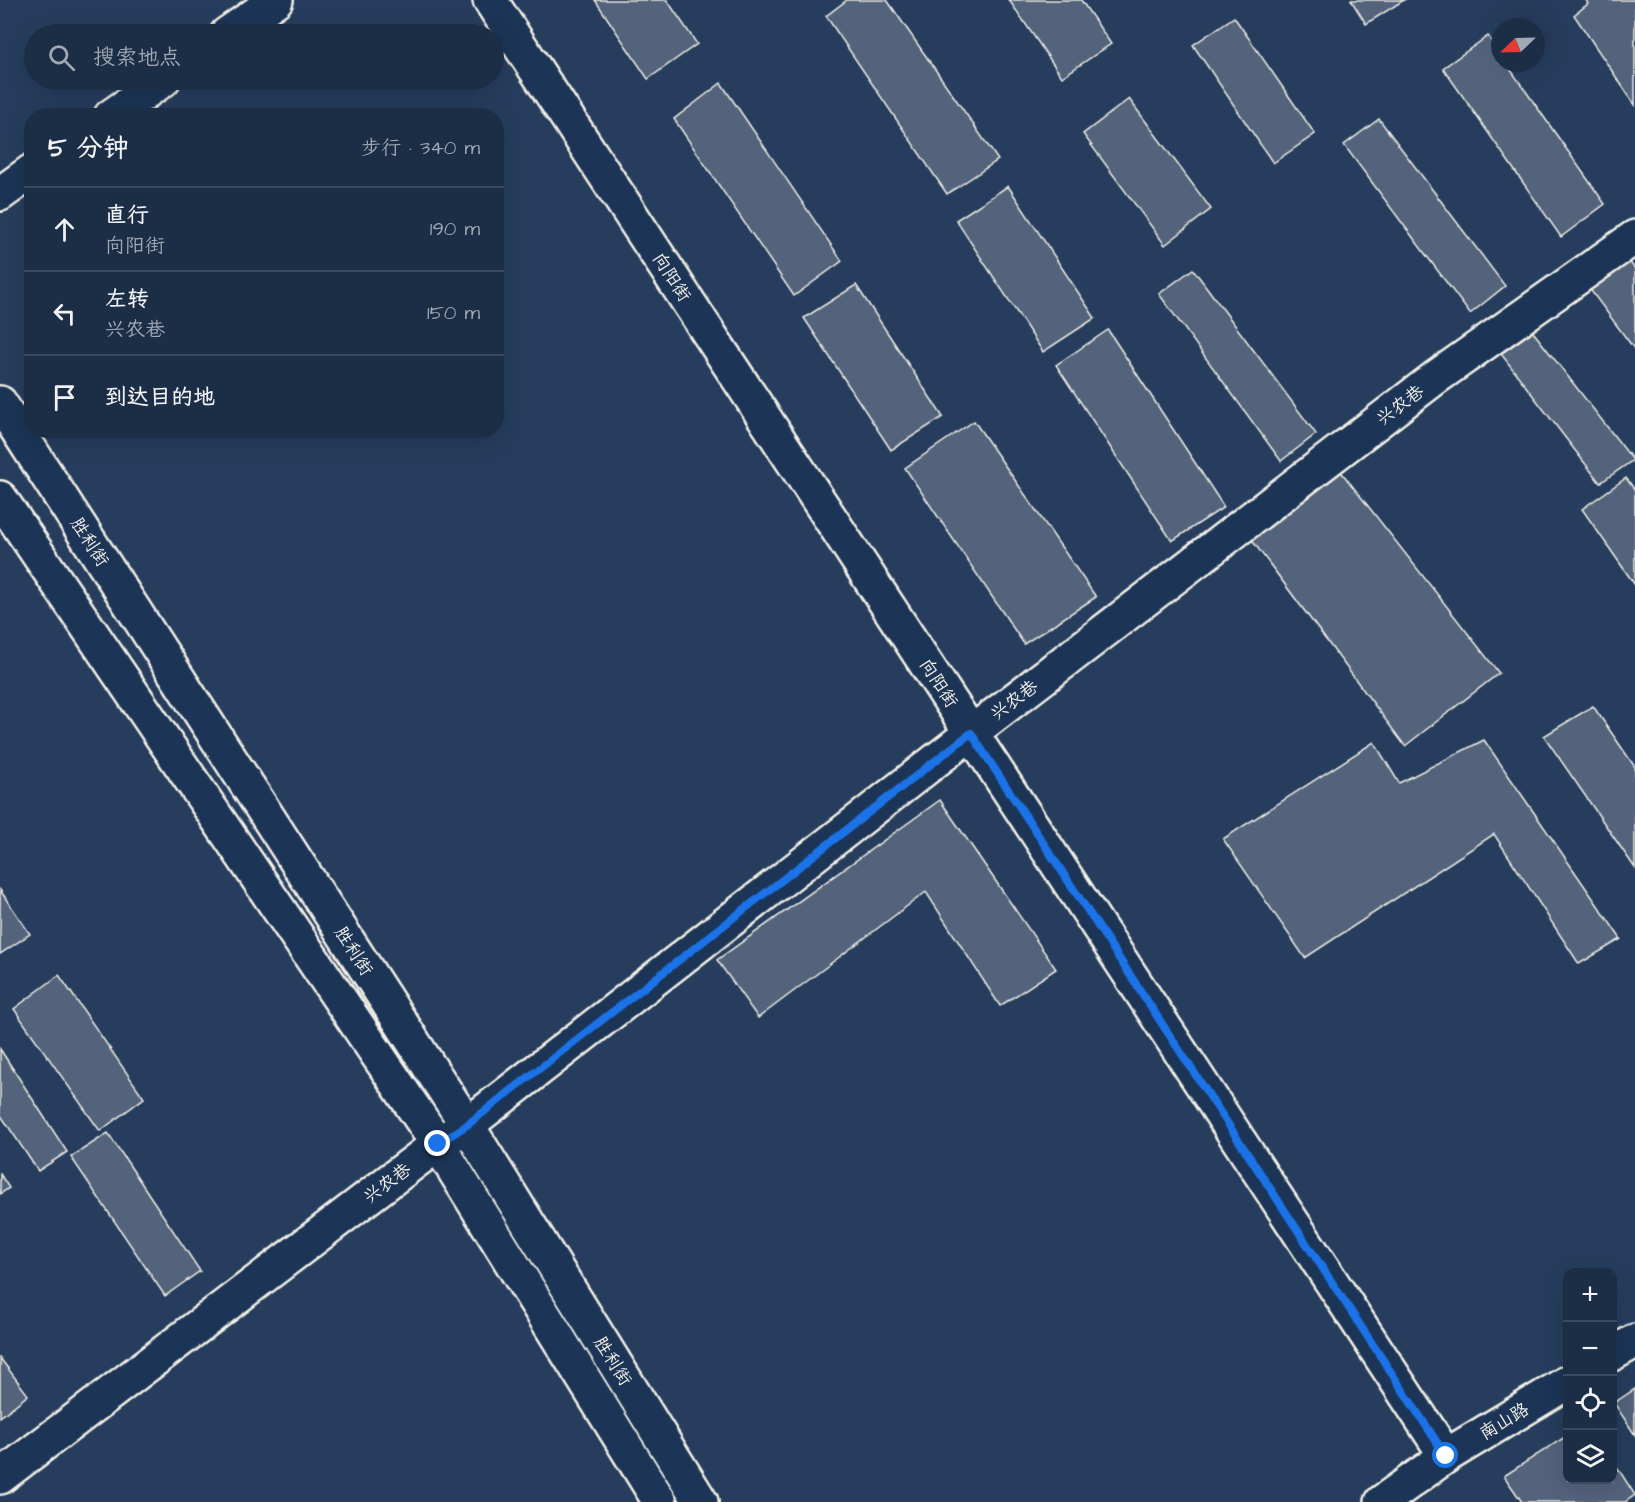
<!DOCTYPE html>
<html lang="zh">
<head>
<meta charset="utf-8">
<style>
	:root { --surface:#1c2e46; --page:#293a51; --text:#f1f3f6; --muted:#a0a8b3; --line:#3a4a5f }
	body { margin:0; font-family:"Architects Daughter","LXGW WenKai TC",sans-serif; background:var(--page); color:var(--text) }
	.controls { position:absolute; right:18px; bottom:18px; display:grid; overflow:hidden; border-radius:12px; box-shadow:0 6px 24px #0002 }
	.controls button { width:54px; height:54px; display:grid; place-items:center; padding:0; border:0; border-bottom:2px solid var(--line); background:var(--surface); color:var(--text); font:30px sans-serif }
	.compass { position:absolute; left:1491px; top:18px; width:54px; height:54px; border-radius:50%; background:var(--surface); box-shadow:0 6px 24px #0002; rotate:247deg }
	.stop { position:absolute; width:18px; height:18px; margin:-14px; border:4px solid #1a73e8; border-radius:50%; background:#fff }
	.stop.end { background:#1a73e8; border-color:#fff; box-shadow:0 2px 6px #0008 }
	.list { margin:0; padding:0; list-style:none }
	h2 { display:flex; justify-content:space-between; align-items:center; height:78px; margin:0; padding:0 24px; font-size:26px }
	h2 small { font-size:20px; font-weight:400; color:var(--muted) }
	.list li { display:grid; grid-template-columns:39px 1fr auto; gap:18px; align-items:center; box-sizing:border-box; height:84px; padding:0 24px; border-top:2px solid var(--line) }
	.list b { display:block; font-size:22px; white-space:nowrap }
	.list p { margin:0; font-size:20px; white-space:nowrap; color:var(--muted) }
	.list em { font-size:20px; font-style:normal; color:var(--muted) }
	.icon { flex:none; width:33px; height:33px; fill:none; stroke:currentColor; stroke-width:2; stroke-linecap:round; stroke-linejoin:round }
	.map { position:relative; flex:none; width:1635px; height:1502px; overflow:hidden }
	.search { position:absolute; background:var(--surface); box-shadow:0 6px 24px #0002; left:24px; top:24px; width:480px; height:66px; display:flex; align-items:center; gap:15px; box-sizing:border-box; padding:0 21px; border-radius:33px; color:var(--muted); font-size:22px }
	.panel { position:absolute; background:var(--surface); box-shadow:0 6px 24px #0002; left:24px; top:108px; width:480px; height:330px; border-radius:24px }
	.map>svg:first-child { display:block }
</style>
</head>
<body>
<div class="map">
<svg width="1635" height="1502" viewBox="0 0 1635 1502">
	<rect width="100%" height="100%" fill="#263d5d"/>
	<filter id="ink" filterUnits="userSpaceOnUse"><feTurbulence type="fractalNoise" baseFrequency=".0167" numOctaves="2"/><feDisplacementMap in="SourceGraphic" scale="12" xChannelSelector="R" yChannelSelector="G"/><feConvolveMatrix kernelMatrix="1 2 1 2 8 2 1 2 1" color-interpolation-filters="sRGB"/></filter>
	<g filter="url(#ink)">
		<!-- building -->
		<g fill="#52647b" stroke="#f4f1e8" stroke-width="1.5">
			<polygon points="595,0 667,0 697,44 648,79"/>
			<polygon points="847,0 887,0 998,160 947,194 826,16"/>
			<polygon points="1009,0 1081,0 1111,44 1062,77"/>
			<polygon points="1351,0 1404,0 1366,24"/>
			<polygon points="1586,0 1635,0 1635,105 1574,15 1588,4"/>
			<polygon points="1234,17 1315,134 1273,163 1193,45"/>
			<polygon points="1488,36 1500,54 1500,63 1506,63 1605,204 1561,237 1443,68"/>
			<polygon points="721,83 842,261 794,296 674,119"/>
			<polygon points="1129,99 1211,209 1165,245 1083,134"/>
			<polygon points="1379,119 1505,286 1470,314 1344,145"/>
			<polygon points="1008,186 1095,318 1043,352 956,220"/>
			<polygon points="1619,248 1635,269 1635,350 1580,276"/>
			<polygon points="1193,269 1316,434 1281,461 1159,294"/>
			<polygon points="856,285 943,417 891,450 804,318"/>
			<polygon points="1527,324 1633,460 1600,483 1495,346"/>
			<polygon points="1108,330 1224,507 1172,541 1056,365"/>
			<polygon points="974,421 1096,597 1024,644 905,468"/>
			<polygon points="1339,469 1499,673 1405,746 1251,539"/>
			<polygon points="1626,478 1635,490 1635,585 1582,509"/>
			<polygon points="1593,706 1635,767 1635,868 1544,736"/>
			<polygon points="1484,740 1621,939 1579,964 1494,834 1305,958 1223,839 1374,742 1399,783"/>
			<polygon points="940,800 1056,969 1000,1006 926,892 758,1018 717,960"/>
			<polygon points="0,890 30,934 0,954"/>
			<polygon points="59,975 144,1098 100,1131 14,1009"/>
			<polygon points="0,1049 67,1152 38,1171 0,1114"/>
			<polygon points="108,1133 200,1271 165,1296 71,1157"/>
			<polygon points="0,1174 9,1188 0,1194"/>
			<polygon points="0,1358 28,1395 0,1417"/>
			<polygon points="1635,1389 1635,1435 1614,1403"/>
			<polygon points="1568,1435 1568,1480 1612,1480 1612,1459 1635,1495 1625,1502 1522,1502 1504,1476"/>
		</g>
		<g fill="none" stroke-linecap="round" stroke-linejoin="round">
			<!-- minor casing -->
			<g stroke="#f4f1e8" stroke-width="38">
				<g id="minor">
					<polyline points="490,0 1446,1456"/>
					<polyline points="227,34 276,0"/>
					<polyline points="111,116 163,80"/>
					<polyline points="0,194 32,171"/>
					<polyline points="1612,1354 1635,1341"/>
					<polyline points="0,1477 438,1144 467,1125 971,733 1435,378 1635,237"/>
					<polyline points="1382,1502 1446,1456 1568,1382"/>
				</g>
			</g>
			<!-- major casing -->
			<g stroke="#f4f1e8" stroke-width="38">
				<g id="major">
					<polyline points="0,403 467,1125 701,1502"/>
					<polyline points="0,498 438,1144 660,1502"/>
				</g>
			</g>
			<!-- minor -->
			<use href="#minor" stroke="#1d3557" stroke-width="33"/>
			<!-- major -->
			<use href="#major" stroke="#1d3557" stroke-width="33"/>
		</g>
	</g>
	<g fill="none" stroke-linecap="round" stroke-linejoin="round" filter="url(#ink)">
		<!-- route -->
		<polyline stroke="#1a73e8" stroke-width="8" points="438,1144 467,1125 971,733 1446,1456"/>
	</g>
	<g text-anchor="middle" stroke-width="4.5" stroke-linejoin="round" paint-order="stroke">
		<!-- street labels -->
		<g font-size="18" fill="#f4f1e8" stroke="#1d3557">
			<text transform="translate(672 277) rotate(57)" y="6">向阳街</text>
			<text transform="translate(1400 405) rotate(-37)" y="6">兴农巷</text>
			<text transform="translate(90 542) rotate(57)" y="6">胜利街</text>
			<text transform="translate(939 683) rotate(57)" y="6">向阳街</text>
			<text transform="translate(1014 700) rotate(-37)" y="6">兴农巷</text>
			<text transform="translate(354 951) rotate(57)" y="6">胜利街</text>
			<text transform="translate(387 1183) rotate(-37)" y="6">兴农巷</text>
			<text transform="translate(613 1361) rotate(58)" y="6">胜利街</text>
			<text transform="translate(1504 1421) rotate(-31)" y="6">南山路</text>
		</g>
	</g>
</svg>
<div class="controls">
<button>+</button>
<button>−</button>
<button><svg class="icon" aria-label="locate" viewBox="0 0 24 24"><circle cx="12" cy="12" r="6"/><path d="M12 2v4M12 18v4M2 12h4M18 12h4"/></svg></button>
<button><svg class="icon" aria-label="layers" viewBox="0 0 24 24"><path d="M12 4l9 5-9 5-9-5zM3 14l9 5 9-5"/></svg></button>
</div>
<svg class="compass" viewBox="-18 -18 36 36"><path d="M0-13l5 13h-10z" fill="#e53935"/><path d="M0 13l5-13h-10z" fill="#a0a8b3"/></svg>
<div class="stop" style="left:1446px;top:1456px"></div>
<div class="stop end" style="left:438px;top:1144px"></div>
<div class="search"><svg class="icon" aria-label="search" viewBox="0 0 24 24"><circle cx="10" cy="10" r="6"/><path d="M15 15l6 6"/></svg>搜索地点</div>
<section class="panel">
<h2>5 分钟<small>步行 · 340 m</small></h2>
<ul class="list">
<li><svg class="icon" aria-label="ahead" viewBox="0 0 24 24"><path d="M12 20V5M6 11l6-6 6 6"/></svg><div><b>直行</b><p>向阳街</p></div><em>190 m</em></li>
<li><svg class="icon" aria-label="left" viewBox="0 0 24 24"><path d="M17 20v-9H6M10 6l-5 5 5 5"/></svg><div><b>左转</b><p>兴农巷</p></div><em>150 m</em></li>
<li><svg class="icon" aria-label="arrive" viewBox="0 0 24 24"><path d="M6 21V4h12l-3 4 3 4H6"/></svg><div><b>到达目的地</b></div></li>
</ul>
</section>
</div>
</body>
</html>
